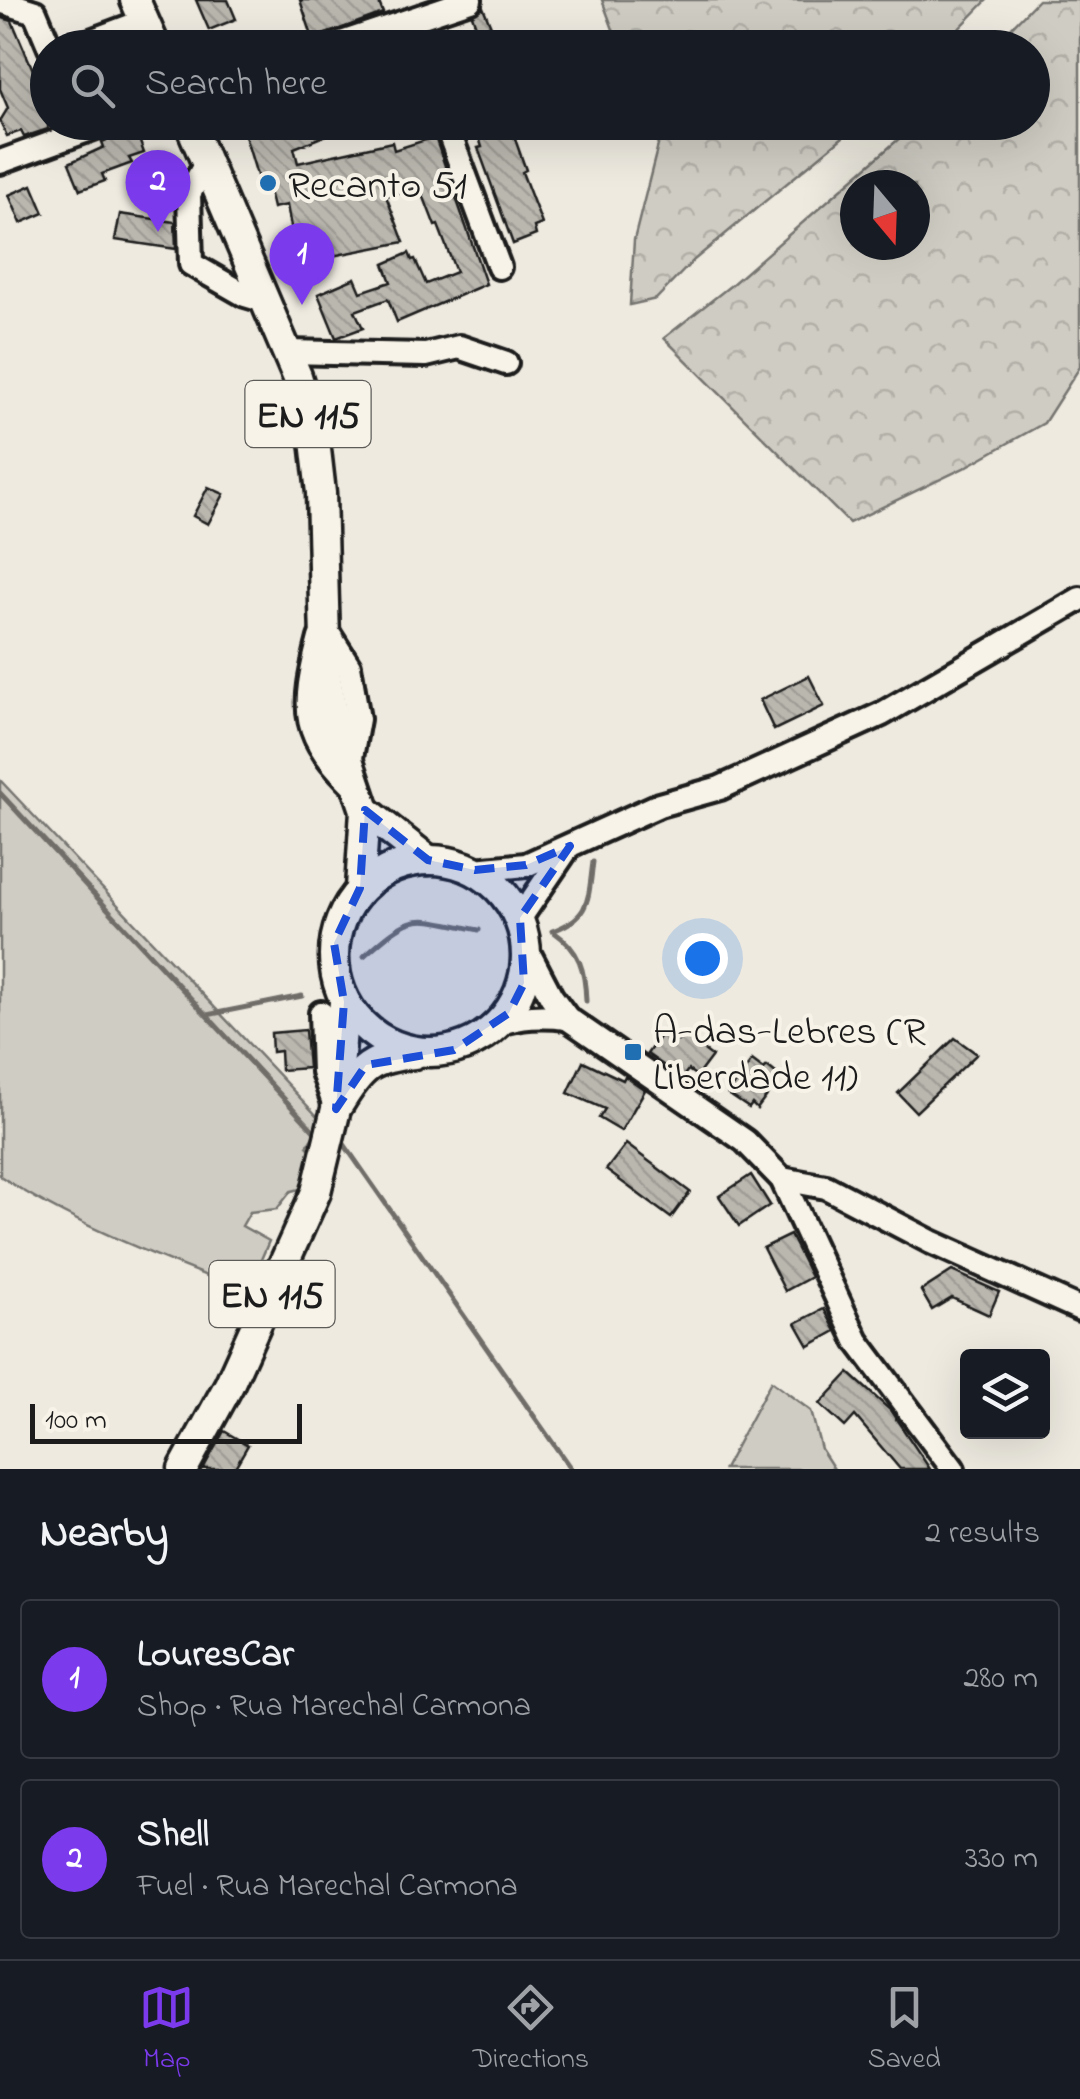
<!DOCTYPE html>
<html lang="en">
<head>
<meta charset="utf-8">
<style>
	:root { --surface:#171b24; --page:#242831; --text:#f1f3f6; --muted:#9ea1a6; --line:#363941; --accent:#7c3aed }
	body { margin:0; font-family:"Indie Flower",sans-serif; background:var(--page); color:var(--text) }
	.controls { position:absolute; right:30px; bottom:30px; display:grid; overflow:hidden; border-radius:10px; box-shadow:0 10px 40px #0002 }
	.controls button { width:90px; height:90px; display:grid; place-items:center; padding:0; border:0; border-bottom:2px solid var(--line); background:var(--surface); color:var(--text); font:50px sans-serif }
	.compass { position:absolute; left:840px; top:170px; width:90px; height:90px; border-radius:50%; background:var(--surface); box-shadow:0 10px 40px #0002; rotate:161deg }
	.scale { position:absolute; left:30px; bottom:25px; width:272px; box-sizing:border-box; padding-left:10px; border:5px solid #1c1c1c; border-top:0; font-size:28px; line-height:35px; white-space:nowrap; color:#1c1c1c; -webkit-text-stroke:8px #f7f3e8; paint-order:stroke }
	.you { position:absolute; left:702px; top:958px; width:35px; height:35px; margin:-25px; border:8px solid #fff; border-radius:50%; background:#1a73e8; box-shadow:0 0 0 15px #1a73e833 }
	.badge { display:grid; place-items:center; width:65px; height:65px; border-radius:50%; background:var(--accent); color:#fff; font-size:32px; font-weight:700 }
	.pin { position:absolute; translate:-50% -82px; filter:drop-shadow(0 2px 5px #0008) }
	.pin::after { content:''; position:absolute; top:52px; width:35px; height:30px; background:inherit; clip-path:polygon(0 0,100% 0,50% 100%) }
	.list { margin:0; padding:0; list-style:none }
	h2 { display:flex; justify-content:space-between; align-items:center; height:130px; margin:0; padding:0 40px; font-size:42px }
	h2 small { font-size:32px; font-weight:400; color:var(--muted) }
	.list li { display:grid; grid-template-columns:65px 1fr auto; gap:30px; align-items:center; box-sizing:border-box; height:160px; margin:0 20px 20px; padding:0 20px; border:2px solid var(--line); border-radius:10px }
	.list b { display:block; font-size:38px; white-space:nowrap }
	.list p { margin:0; font-size:32px; white-space:nowrap; color:var(--muted) }
	.list em { font-size:32px; font-style:normal; color:var(--muted) }
	.icon { flex:none; width:55px; height:55px; fill:none; stroke:currentColor; stroke-width:2; stroke-linecap:round; stroke-linejoin:round }
	.map { position:relative; flex:none; width:1080px; height:1469px; overflow:hidden }
	.search { position:absolute; background:var(--surface); box-shadow:0 10px 40px #0002; left:30px; right:30px; top:30px; height:110px; display:flex; align-items:center; gap:25px; box-sizing:border-box; padding:0 35px; border-radius:55px; color:var(--muted); font-size:38px }
	.sheet { height:490px; background:var(--surface) }
	nav { display:flex; justify-content:space-around; align-items:center; box-sizing:border-box; height:140px; border-top:2px solid var(--line); background:var(--surface); font-size:28px; color:var(--muted) }
	nav a { display:grid; justify-items:center; gap:5px }
	nav .on { color:var(--accent) }
	.map>svg:first-child { display:block }
</style>
</head>
<body>
<div class="map">
<svg width="1080" height="1469" viewBox="0 0 1080 1469">
	<defs>
		<pattern id="forest-crowns" width="20" height="18" patternUnits="userSpaceOnUse" patternTransform="scale(2.5)"><rect width="20" height="18" fill="#cfccc3"/><path d="M2 6a3 3 0 1 1 6 0M12 15a3 3 0 1 1 6 0" fill="none" stroke="#b1afa7"/></pattern>
		<pattern id="building-back-hatch" width="6" height="6" patternUnits="userSpaceOnUse" patternTransform="scale(2.5)"><rect width="6" height="6" fill="#bab7af"/><path d="M-1 5l2 2M0 0l6 6M5-1l2 2" fill="none" stroke="#9f9d96"/></pattern>
	</defs>
	<rect width="100%" height="100%" fill="#eeeae0"/>
	<filter id="ink" filterUnits="userSpaceOnUse"><feTurbulence type="fractalNoise" baseFrequency=".01" numOctaves="2"/><feDisplacementMap in="SourceGraphic" scale="20" xChannelSelector="R" yChannelSelector="G"/><feConvolveMatrix kernelMatrix="1 2 1 2 8 2 1 2 1" color-interpolation-filters="sRGB"/></filter>
	<g filter="url(#ink)">
		<!-- green -->
		<g fill="#cfccc3" stroke="#767470" stroke-width="2.5">
			<path d="M0,780l318,337v12l-11,17 5,5 -12,38 -9,2 -14,18 -27,3 -8,14 27,15 -22,51c-85,-34 -170,-65 -247,-116z"/>
			<polygon points="771,1381 811,1411 821,1449 834,1469 724,1469"/>
		</g>
		<!-- forest -->
		<g fill="url(#forest-crowns)" stroke="#767470" stroke-width="2.5" fill-rule="evenodd">
			<polygon points="602,0 987,0 941,47 620,48"/>
			<path d="M1038,0h42v367l-36,56 -80,45 -115,55 -185,-185 66,-52 187,-163 115,-1v-74l-40,-1zM915,185v60h-60v-60z"/>
			<polygon points="649,123 860,123 694,260 656,299 630,305 634,240 658,145"/>
		</g>
		<g fill="none" stroke-linecap="round" stroke-linejoin="round">
			<!-- stream -->
			<g stroke="#6f6d69" stroke-width="5">
				<polyline points="0,793 314,1131"/>
				<path d="M552,931c39,-14 36,-32 41,-69"/>
				<path d="M554,932c26,18 31,38 32,69"/>
				<path d="M364,956c52,-46 48,-39 115,-26"/>
				<polyline points="207,1015 302,996"/>
				<polyline points="344,1144 571,1469"/>
			</g>
		</g>
		<!-- building -->
		<g fill="url(#building-back-hatch)" stroke="#1c1c1c" stroke-width="2.5">
			<polygon points="196,0 228,0 236,19 209,30"/>
			<polygon points="300,0 378,0 383,13 313,39"/>
			<polygon points="483,7 495,36 483,40 486,48 440,48 478,32 472,15"/>
			<polygon points="0,17 12,21 48,105 48,129 24,137 21,131 7,136 0,121 8,108 0,89"/>
			<polygon points="241,122 359,122 294,148 298,163 392,142 394,150 435,137 486,284 397,322 388,299 355,311 363,328 336,338 318,294 355,278 361,292 391,282 384,264 409,253 412,260 415,259 426,284 456,272 438,225 435,226 420,187 386,196 404,242 301,262 299,249 295,249 287,205 273,208 269,191 262,192"/>
			<polygon points="474,122 509,122 526,170 522,172 542,224 534,227 536,235 513,244 478,148 482,147"/>
			<polygon points="135,128 144,153 129,158 132,163 102,174 105,181 80,190 69,163 104,147 102,142"/>
			<polygon points="32,185 44,213 21,223 9,195"/>
			<polygon points="120,214 175,222 176,249 115,240"/>
			<polygon points="208,487 224,494 208,524 193,516"/>
			<polygon points="809,676 824,706 774,730 760,700"/>
			<polygon points="305,1030 308,1068 281,1070 280,1051 272,1052 271,1033"/>
			<polygon points="664,1030 678,1041 683,1035 712,1056 697,1076 688,1070 682,1078 647,1054"/>
			<polygon points="955,1038 977,1054 916,1112 898,1093"/>
			<polygon points="752,1060 764,1069 767,1066 781,1077 757,1109 752,1104 749,1108 728,1094"/>
			<polygon points="583,1061 623,1080 625,1076 645,1090 621,1131 599,1118 605,1109 568,1093"/>
			<polygon points="626,1144 690,1192 671,1218 606,1170"/>
			<polygon points="751,1175 770,1205 739,1226 719,1196"/>
			<polygon points="790,1235 811,1277 785,1291 763,1248"/>
			<polygon points="952,1271 999,1292 989,1315 952,1298 932,1310 921,1291"/>
			<polygon points="824,1309 836,1331 809,1346 796,1323"/>
			<polygon points="849,1373 890,1410 930,1469 900,1469 855,1416 845,1427 820,1404"/>
			<polygon points="224,1431 248,1445 234,1469 203,1469"/>
		</g>
		<g fill="none" stroke-linecap="round" stroke-linejoin="round">
			<!-- minor casing -->
			<g stroke="#1c1c1c" stroke-width="30">
				<g id="minor">
					<polyline points="0,1 35,12 50,48"/>
					<polyline points="408,22 418,48"/>
					<polyline points="72,48 144,21"/>
					<polyline points="327,48 470,0"/>
					<polyline points="445,122 499,267"/>
					<polyline points="0,162 110,122"/>
					<polyline points="206,163 189,194 191,264 245,295 265,301"/>
					<polyline points="286,352 426,355 459,347 506,363"/>
					<polyline points="323,625 349,666 358,719 350,763"/>
					<path d="M320,638c-19,74 -19,97 37,151"/>
					<polyline points="475,870 526,865 659,805 720,788 882,714 1080,599"/>
					<polyline points="520,918 567,849"/>
					<polyline points="527,950 551,996 567,1018 745,1141 782,1179 857,1341 953,1469"/>
					<polyline points="321,1013 323,1072 335,1106"/>
					<path d="M497,1024c25,-8 44,-9 70,-6"/>
					<polyline points="782,1179 826,1187 931,1242 1080,1309"/>
				</g>
			</g>
			<!-- major casing -->
			<g stroke="#1c1c1c" stroke-width="35">
				<g id="major">
					<polyline points="135,0 156,48"/>
					<polyline points="189,122 297,376 314,432 321,493 326,677 332,712 365,810 360,888"/>
					<polyline points="365,810 428,860"/>
					<circle cx="430" cy="956" r="96"/>
					<path d="M339,1104c22,-36 31,-46 75,-50"/>
					<polyline points="183,1469 229,1385 316,1192 336,1109 344,1002"/>
				</g>
			</g>
			<!-- minor -->
			<use href="#minor" stroke="#f7f3e8" stroke-width="22"/>
			<!-- major -->
			<use href="#major" stroke="#f7f3e8" stroke-width="28"/>
		</g>
	</g>
	<!-- marked area -->
	<path fill="#1d4ed8" fill-opacity="0.2" stroke="#1d4ed8" stroke-width="8" stroke-dasharray="20 12" stroke-linejoin="round" d="M365,810l63,50 47,10 51,-5 44,-19 -50,72 4,65 -15,30 -55,37 -88,15 -30,44 8,-107 -10,-59 26,-55z"/>
	<!-- markers -->
	<g fill="#1f6fb2" stroke="#f7f3e8" stroke-width="4">
		<circle cx="268" cy="183" r="10"/>
		<rect x="623" y="1042" width="20" height="20" rx="5"/>
	</g>
	<g text-anchor="middle" stroke-width="8" stroke-linejoin="round" paint-order="stroke">
		<!-- shield labels -->
		<g fill="#f7f3e8" stroke="#5e5c59" stroke-width="2.5">
			<rect x="245.5" y="381" width="125" height="66" rx="8"/>
			<rect x="209.5" y="1261" width="125" height="66" rx="8"/>
		</g>
		<g font-size="38" font-weight="bold" fill="#1c1c1c">
			<text x="308" y="427">EN 115</text>
			<text x="272" y="1307">EN 115</text>
		</g>
		<!-- poi labels -->
		<g font-size="40" fill="#1c1c1c" stroke="#f7f3e8" text-anchor="start">
			<text x="288" y="197">Recanto 51</text>
			<text x="653" y="1043">A-das-Lebres (R<tspan x="653" dy="46">Liberdade 11)</tspan></text>
		</g>
	</g>
</svg>
<div class="controls">
<button><svg class="icon" aria-label="layers" viewBox="0 0 24 24"><path d="M12 4l9 5-9 5-9-5zM3 14l9 5 9-5"/></svg></button>
</div>
<svg class="compass" viewBox="-18 -18 36 36"><path d="M0-13l5 13h-10z" fill="#e53935"/><path d="M0 13l5-13h-10z" fill="#9ea1a6"/></svg>
<div class="scale">100 m</div>
<div class="you"></div>
<div class="pin badge" style="left:302px;top:305px">1</div>
<div class="pin badge" style="left:158px;top:232px">2</div>
<div class="search"><svg class="icon" aria-label="search" viewBox="0 0 24 24"><circle cx="10" cy="10" r="6"/><path d="M15 15l6 6"/></svg>Search here</div>
</div>
<section class="sheet">
<h2>Nearby<small>2 results</small></h2>
<ul class="list">
<li><span class="badge">1</span><div><b>LouresCar</b><p>Shop · Rua Marechal Carmona</p></div><em>280 m</em></li>
<li><span class="badge">2</span><div><b>Shell</b><p>Fuel · Rua Marechal Carmona</p></div><em>330 m</em></li>
</ul>
</section>
<nav>
<a class="on"><svg class="icon" aria-label="map" viewBox="0 0 24 24"><path d="M3 6l6-2 6 2 6-2v14l-6 2-6-2-6 2zM9 4v14M15 6v14"/></svg>Map</a>
<a><svg class="icon" aria-label="directions" viewBox="0 0 24 24"><path d="M12 3l9 9-9 9-9-9zM9 14v-3h6M13 9l2 2-2 2"/></svg>Directions</a>
<a><svg class="icon" aria-label="saved" viewBox="0 0 24 24"><path d="M7 4h10v16l-5-4-5 4z"/></svg>Saved</a>
</nav>
</body>
</html>
